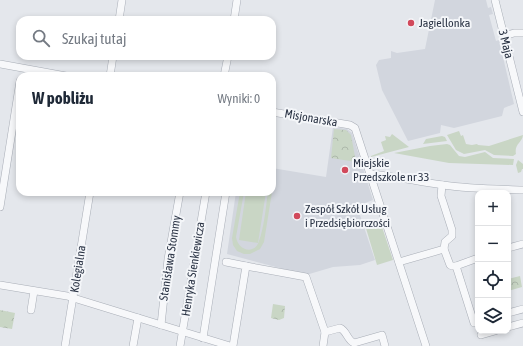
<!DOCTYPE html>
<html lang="pl">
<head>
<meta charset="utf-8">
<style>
	:root { --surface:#fff; --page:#f6f6f7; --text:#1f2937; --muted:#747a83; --line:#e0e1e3 }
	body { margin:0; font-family:"Asap Condensed",sans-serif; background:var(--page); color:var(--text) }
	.controls { position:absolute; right:12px; bottom:12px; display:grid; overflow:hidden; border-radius:8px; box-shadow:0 2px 6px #0003 }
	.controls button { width:36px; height:36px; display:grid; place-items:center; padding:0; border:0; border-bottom:1px solid var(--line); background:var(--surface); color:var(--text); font:20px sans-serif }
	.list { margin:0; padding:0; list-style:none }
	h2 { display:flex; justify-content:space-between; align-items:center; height:52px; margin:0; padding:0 16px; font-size:17px }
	h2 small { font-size:13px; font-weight:400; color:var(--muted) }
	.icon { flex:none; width:22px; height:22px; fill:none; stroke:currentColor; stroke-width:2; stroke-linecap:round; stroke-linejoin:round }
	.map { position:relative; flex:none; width:523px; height:346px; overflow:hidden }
	.search { position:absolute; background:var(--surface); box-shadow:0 2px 6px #0003; left:16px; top:16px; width:260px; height:44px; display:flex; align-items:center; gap:10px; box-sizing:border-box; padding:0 14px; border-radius:12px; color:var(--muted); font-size:15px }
	.panel { position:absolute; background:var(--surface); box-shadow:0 2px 6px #0003; left:16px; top:72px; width:260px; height:124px; border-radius:12px }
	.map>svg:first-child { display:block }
</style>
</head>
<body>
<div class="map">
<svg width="523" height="346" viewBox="0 0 523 346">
	<defs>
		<pattern id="park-crowns" width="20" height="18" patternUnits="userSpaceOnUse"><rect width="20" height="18" fill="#c9d6c5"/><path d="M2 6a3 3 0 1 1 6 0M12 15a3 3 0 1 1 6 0" fill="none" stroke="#adb8ab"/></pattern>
	</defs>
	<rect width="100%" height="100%" fill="#e4e7ec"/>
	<!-- built -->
	<g fill="#d2d6de">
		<polygon points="435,0 486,0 488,8 491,7 493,14 489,15 496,41 499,40 514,104 504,108 502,116 454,128 441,125 440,133 408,141 382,90 376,65 379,60 391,58 391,51 397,53 425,49"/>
		<polygon points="333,127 347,129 352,133 373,200 357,206 375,260 360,265 333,267 306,275 227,254 236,192 272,192 272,168 326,177"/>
	</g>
	<!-- grass -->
	<g fill="#c9d6c5">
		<path d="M459,131l2,5 2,-1 3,9 6,1 5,-1 1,1 11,1 34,-11c-1,8 -9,9 -7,19l-3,2 -19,-1 -9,-5 -21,4 -8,-4 -9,-15z"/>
		<polygon points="392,134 409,147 371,157 371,156 384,151 381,142 386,140 385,136 390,137"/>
		<polygon points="442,136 445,137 447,141 423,144 426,139"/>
		<polygon points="447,144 450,145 459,156 465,157 485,152 493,158 514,159 513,165 449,163 394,153 430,146"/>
		<polygon points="518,160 523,164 523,169 522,169 521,172 518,173 516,165"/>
		<path d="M240,192h4l-8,45c2,14 19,18 23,4 5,-13 7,-35 9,-49h4l-8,50 -4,7 -10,5h-6l-7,-3 -4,-6 -1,-7z"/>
		<polygon points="246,192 266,192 258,243 239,240"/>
		<polygon points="380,221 393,260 377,265 365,225"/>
	</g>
	<!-- park -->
	<g fill="url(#park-crowns)">
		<polygon points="334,129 346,130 351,135 356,162 331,158"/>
		<polygon points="520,276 522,287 508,291 508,279"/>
		<polygon points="273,304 285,306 284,318 279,320 271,318"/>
		<polygon points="0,310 15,313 12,329 0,327"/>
	</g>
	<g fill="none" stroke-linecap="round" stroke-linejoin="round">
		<!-- minor casing -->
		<g stroke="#a9aeb7" stroke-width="8">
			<g id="minor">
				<polyline points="495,0 523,112"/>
				<polyline points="119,20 122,0"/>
				<polyline points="234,20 237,0"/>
				<polyline points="504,36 514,33 523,33"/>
				<polyline points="0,64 66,76"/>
				<polyline points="110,76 113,56"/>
				<polyline points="224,76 228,56"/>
				<polyline points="272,112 350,125 355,128 426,346"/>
				<path d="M370,174c25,2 49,8 73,11 27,4 53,4 80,5"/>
				<polyline points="0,207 20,81"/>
				<polyline points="508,248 523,244"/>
				<polyline points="444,249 450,265 452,266 456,266 474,323 478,322"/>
				<polyline points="226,262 246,266 233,346"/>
				<polyline points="399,262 444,249 445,242 452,236 452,230 443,202 441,196 442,185"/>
				<polyline points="246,266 306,277 325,332"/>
				<polyline points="456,266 478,258"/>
				<polyline points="0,285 67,296 230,346"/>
				<polyline points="31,310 34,291"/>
				<polyline points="508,313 523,309"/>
				<polyline points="161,325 168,259 180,192"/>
				<polyline points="508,327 523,323"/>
				<polyline points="481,335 495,331"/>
				<polyline points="203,338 226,192"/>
				<polyline points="65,346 90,192"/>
				<polyline points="133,346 138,318"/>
				<polyline points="180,346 206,192"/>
				<path d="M323,346l2,-14 15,-4c7,3 7,12 14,15l28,-8 3,11"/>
			</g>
		</g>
		<!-- minor -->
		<use href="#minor" stroke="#f7f8fa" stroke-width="7"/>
	</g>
	<!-- markers -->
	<g fill="#d1495b" stroke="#f4f6f9" stroke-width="1.5">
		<circle cx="411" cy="23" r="4"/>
		<circle cx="345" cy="170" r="4"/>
		<circle cx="297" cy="216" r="4"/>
	</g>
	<g text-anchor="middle" stroke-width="4" stroke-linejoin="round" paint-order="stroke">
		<!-- poi labels -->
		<g font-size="12" fill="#2b3445" stroke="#f4f6f9" text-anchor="start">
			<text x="419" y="27">Jagiellonka</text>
			<text x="353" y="167">Miejskie<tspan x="353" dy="14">Przedszkole nr 33</tspan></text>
			<text x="305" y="213">Zespół Szkół Usług<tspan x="305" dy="14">i Przedsiębiorczości</tspan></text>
		</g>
		<!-- street labels -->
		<g font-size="12" fill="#2b3445" stroke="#f4f6f9">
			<text transform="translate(506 44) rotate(76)" y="4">3 Maja</text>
			<text transform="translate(311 118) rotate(10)" y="4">Misjonarska</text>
			<text transform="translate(170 258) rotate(-81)" y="4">Stanisława Stommy</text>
			<text transform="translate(78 269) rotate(-81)" y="4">Kolegialna</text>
			<text transform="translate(193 269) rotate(-81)" y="4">Henryka Sienkiewicza</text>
		</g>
	</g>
</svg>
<div class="controls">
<button>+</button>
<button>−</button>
<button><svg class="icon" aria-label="locate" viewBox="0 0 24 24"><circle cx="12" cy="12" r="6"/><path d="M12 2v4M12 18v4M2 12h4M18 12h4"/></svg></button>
<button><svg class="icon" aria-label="layers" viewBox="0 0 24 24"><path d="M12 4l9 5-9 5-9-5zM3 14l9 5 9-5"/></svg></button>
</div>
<div class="search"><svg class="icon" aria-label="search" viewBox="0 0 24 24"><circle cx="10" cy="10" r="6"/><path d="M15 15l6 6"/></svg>Szukaj tutaj</div>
<section class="panel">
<h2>W pobliżu<small>Wyniki: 0</small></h2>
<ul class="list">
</ul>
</section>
</div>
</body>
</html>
